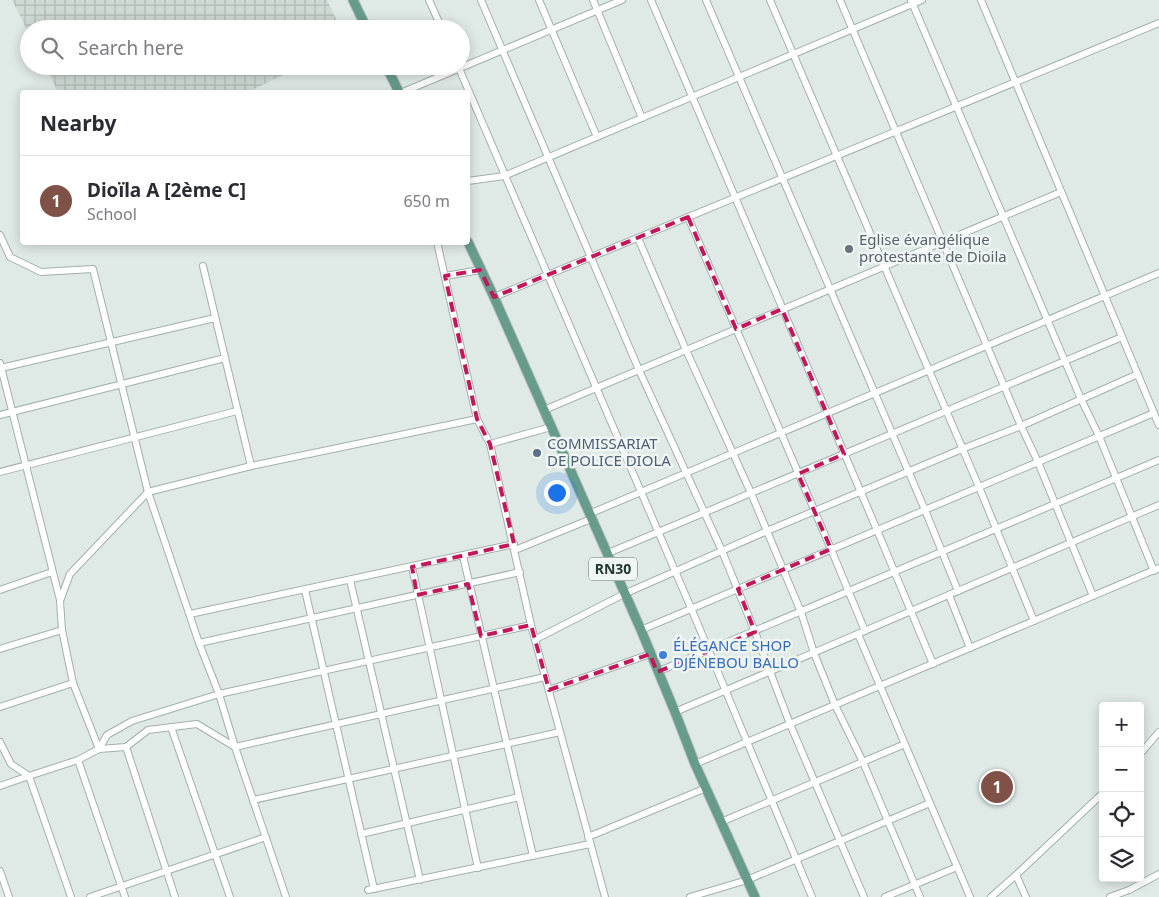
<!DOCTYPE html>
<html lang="en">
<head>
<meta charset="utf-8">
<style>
	:root { --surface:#fff; --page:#f7f7f7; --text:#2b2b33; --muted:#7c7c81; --line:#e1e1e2; --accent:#805147 }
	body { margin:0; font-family:"Noto Sans",sans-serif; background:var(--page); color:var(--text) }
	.controls { position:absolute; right:15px; bottom:15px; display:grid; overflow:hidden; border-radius:5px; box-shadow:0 2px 12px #0003 }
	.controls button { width:45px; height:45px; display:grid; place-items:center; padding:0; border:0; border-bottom:1px solid var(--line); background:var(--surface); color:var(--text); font:25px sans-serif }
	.you { position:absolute; left:556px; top:492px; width:18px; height:18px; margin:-12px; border:4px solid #fff; border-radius:50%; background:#1a73e8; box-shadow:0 0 0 8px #1a73e833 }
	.badge { display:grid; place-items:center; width:32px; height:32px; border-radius:50%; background:var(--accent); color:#fff; font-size:16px; font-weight:700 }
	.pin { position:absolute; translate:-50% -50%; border:2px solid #fff; box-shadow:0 1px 5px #0006 }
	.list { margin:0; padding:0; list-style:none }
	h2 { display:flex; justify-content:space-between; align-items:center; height:65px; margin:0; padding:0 20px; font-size:21px }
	h2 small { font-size:16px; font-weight:400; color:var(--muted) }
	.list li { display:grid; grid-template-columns:32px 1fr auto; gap:15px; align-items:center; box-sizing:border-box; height:90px; padding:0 20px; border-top:1px solid var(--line) }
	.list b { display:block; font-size:19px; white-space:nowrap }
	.list p { margin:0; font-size:16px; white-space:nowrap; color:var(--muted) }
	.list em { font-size:16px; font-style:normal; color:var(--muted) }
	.icon { flex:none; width:28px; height:28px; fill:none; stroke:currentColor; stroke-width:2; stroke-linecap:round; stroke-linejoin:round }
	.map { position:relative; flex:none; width:1159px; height:897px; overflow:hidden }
	.search { position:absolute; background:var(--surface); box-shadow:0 2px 12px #0003; left:20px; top:20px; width:450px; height:55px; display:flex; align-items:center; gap:12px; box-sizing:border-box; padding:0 18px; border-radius:28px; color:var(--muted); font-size:19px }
	.panel { position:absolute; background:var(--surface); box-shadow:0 2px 12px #0003; left:20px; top:90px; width:450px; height:155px; border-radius:5px }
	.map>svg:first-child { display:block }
</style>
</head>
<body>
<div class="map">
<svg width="1159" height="897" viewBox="0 0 1159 897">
	<defs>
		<pattern id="industrial-grid" width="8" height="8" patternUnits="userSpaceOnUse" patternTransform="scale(1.25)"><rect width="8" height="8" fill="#ced9d4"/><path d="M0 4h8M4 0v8" fill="none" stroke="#b1bbb6"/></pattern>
	</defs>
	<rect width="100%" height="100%" fill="#dfe9e5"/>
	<!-- industrial -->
	<g fill="url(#industrial-grid)">
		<polygon points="12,0 327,0 341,29 29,29 29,34"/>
		<polygon points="45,66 302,66 248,92 58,92"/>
	</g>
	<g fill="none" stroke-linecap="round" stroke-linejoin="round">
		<!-- minor casing -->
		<g stroke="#a3b0ac" stroke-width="8">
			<g id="minor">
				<polyline points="429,0 442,29"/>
				<polyline points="481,0 639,370 722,551 755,632 790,724 864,897"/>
				<polyline points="539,0 597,137"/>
				<polyline points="593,0 642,118"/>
				<polyline points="651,0 877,530 933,664"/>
				<polyline points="706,0 925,510 958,591"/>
				<polyline points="770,0 979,487 1034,621"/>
				<polyline points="840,0 1021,426 1038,462 1093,596"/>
				<polyline points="911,0 1081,399 1099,436 1154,571"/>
				<polyline points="981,0 1159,425"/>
				<polyline points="458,66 691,608 812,897"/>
				<polyline points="403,92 622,0"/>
				<polyline points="468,181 504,176 922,0"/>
				<polyline points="688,217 831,549 865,631"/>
				<polyline points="0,235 10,257 41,272 93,269 148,492 199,643 219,694 235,747 286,897"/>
				<polyline points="638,238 686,350 751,493 801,612 814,653 835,705 863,762 920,897"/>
				<polyline points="203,266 251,466"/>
				<polyline points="445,276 480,270"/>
				<polyline points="494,297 1159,23"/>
				<polyline points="0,363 60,600"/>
				<polyline points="1,368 215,318"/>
				<polyline points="544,410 1061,192"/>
				<polyline points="0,415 225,358"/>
				<polyline points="477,419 490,444 531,625 605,897"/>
				<polyline points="490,444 551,427"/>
				<polyline points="0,472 237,411"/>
				<polyline points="589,514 1159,273"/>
				<polyline points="515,550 591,519"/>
				<polyline points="606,554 1122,337"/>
				<polyline points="463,556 533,856"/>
				<polyline points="412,567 478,868"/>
				<polyline points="350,580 420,880"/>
				<polyline points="0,590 52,572"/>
				<polyline points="305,590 374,889"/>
				<polyline points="949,595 970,648"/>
				<polyline points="190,614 514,544"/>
				<polyline points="641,630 1154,413"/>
				<polyline points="858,634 970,897"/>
				<polyline points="536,639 624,594 767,531 962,449 1021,426 1138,374"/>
				<polyline points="199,643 520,572"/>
				<polyline points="0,649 62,630"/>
				<polyline points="657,672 1159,460"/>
				<polyline points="549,690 650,654"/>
				<polyline points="0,707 73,683"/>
				<polyline points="675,712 1159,505"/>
				<polyline points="171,727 230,897"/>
				<polyline points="0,742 11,764 29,776"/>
				<polyline points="126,747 175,897"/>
				<polyline points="99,749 126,747 148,730 197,724 235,747 545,677"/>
				<polyline points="99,749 107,735 132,721 219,694 531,625"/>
				<polyline points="1140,754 1159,732"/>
				<polyline points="78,760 125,897"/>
				<polyline points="695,764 1159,568"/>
				<polyline points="0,786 29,776"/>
				<polyline points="253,800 560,732"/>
				<polyline points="721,822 905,744"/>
				<polyline points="361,834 519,797"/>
				<polyline points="588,837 706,788"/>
				<polyline points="0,871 9,897"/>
				<polyline points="1016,875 1026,897"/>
				<polyline points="368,890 590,844"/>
				<polyline points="71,897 29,776 78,760 99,749 73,683 62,630 60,601 70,574 148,492 251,466 477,419 437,242"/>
				<polyline points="90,897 266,837"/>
				<polyline points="690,897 747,880 930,803"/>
				<polyline points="885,897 957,867"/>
				<polyline points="991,897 1016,875 1103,793"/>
				<polyline points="1110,897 1129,890 1159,874"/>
			</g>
		</g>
		<!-- major casing -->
		<g stroke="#bdc3c2" stroke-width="11">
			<g id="major">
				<polyline points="353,0 367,29"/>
				<polyline points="386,66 399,92"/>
				<polyline points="468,242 494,297 641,630 675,712 695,764 755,897"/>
			</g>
		</g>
		<!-- minor -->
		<use href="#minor" stroke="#fff" stroke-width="6"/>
		<!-- major -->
		<use href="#major" stroke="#679c8d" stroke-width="9"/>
	</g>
	<!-- marked area -->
	<path fill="none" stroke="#c2185b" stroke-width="4" stroke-dasharray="10 6" stroke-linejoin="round" d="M688,217l48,112 46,-20 62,145 -46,20 33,75 -93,40 17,43 -98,40 -7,-18 -101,36 -18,-65 -50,11 -13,-52 -51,11 -5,-28 102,-23 -24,-100 -13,-25 -32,-143 35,-6 14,27z"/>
	<!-- markers -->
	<circle fill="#6b7280" stroke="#eff6f3" stroke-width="2" cx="849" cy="249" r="5"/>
	<circle fill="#5c6f8a" stroke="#eff6f3" stroke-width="2" cx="537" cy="453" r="5"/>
	<circle fill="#3f7fe0" stroke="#eff6f3" stroke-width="2" cx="663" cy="655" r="5"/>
	<g text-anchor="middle" stroke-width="5" stroke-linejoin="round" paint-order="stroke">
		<!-- shield labels -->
		<rect fill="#eff6f3" stroke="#60716c" stroke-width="1" x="589" y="557.5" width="48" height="23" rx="4"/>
		<g font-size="14" font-weight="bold" fill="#223832">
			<text x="613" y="574">RN30</text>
		</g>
		<!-- worship labels -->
		<g font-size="15" fill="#5b616d" stroke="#eff6f3" text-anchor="start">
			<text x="859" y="245">Eglise évangélique<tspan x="859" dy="17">protestante de Dioila</tspan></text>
		</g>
		<!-- service labels -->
		<g font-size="15" fill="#4e5e75" stroke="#eff6f3" text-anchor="start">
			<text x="547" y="449">COMMISSARIAT<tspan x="547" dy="17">DE POLICE DIOLA</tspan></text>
		</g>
		<!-- shop labels -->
		<g font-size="15" fill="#366cbe" stroke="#eff6f3" text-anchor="start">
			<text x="673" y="651">ÉLÉGANCE SHOP<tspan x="673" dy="17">DJÉNEBOU BALLO</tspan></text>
		</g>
	</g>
</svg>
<div class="controls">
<button>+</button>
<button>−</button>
<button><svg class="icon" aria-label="locate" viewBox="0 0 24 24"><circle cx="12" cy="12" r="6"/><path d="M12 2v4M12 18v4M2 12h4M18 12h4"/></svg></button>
<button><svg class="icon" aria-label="layers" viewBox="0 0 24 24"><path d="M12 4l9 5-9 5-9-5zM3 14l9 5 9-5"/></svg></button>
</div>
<div class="you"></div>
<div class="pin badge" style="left:997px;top:787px">1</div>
<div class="search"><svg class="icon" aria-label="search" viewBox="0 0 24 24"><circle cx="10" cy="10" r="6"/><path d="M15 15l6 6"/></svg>Search here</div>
<section class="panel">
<h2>Nearby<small></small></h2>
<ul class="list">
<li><span class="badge">1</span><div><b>Dioïla A [2ème C]</b><p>School</p></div><em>650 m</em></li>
</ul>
</section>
</div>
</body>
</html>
